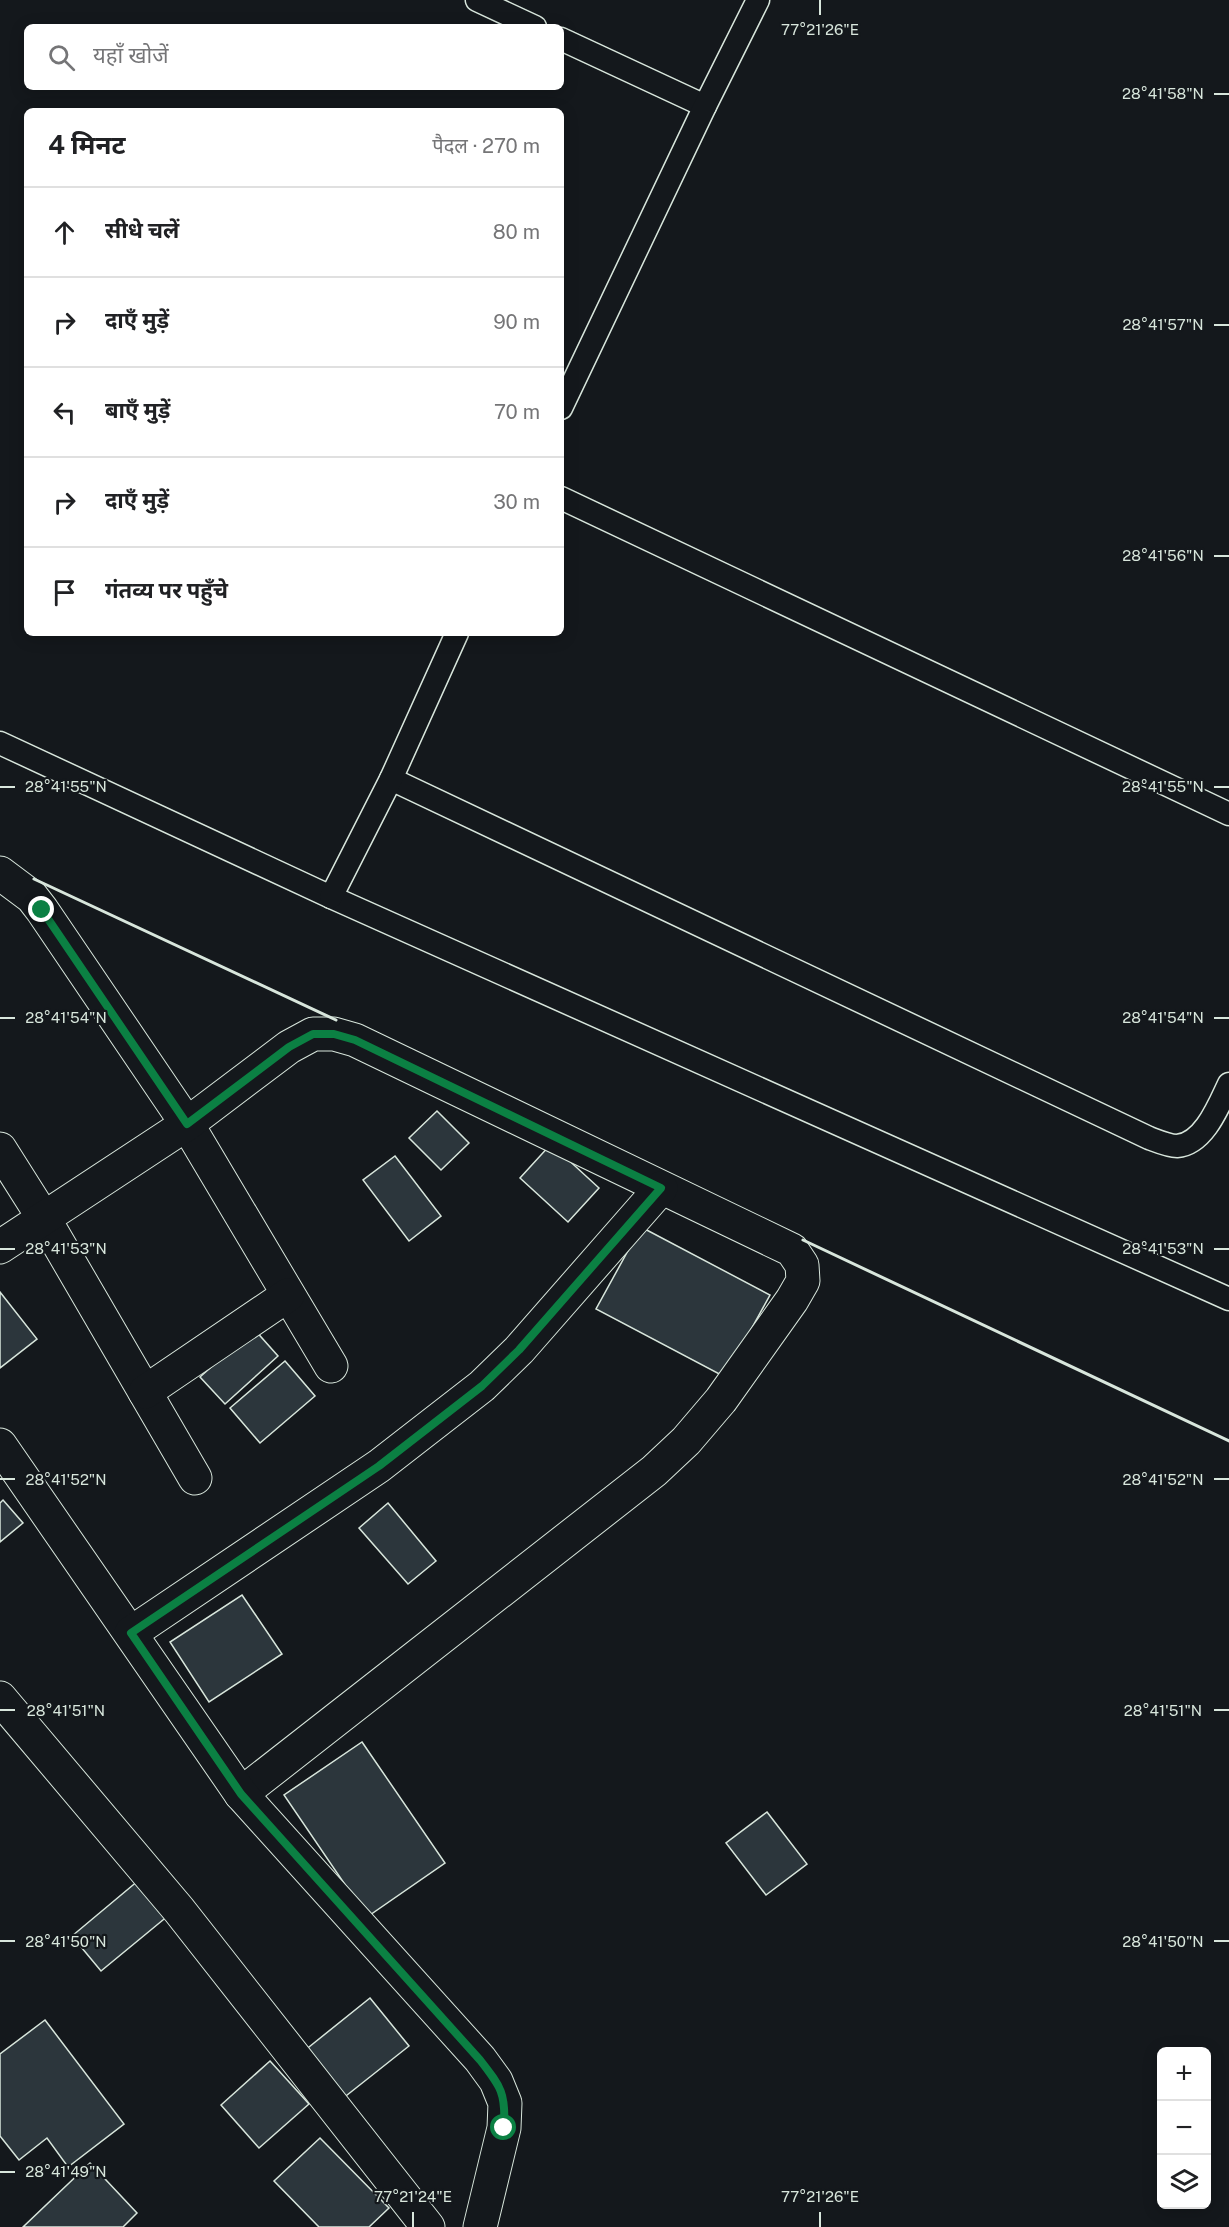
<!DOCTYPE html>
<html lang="hi">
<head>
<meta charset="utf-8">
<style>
	:root { --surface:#fff; --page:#f6f6f6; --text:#202124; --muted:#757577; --line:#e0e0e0 }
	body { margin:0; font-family:"Public Sans","Noto Sans Devanagari",sans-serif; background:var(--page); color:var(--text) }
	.controls { position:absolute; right:18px; bottom:18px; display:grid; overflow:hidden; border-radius:9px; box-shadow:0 3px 15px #0003 }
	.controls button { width:54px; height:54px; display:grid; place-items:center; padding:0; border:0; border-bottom:2px solid var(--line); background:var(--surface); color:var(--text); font:30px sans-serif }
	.stop { position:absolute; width:18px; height:18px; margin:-14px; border:4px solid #0b8043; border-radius:50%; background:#fff }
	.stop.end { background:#0b8043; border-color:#fff; box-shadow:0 2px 6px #0008 }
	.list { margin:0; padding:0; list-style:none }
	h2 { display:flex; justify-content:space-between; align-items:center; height:78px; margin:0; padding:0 24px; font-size:26px }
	h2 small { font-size:20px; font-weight:400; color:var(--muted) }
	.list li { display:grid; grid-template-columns:39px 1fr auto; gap:18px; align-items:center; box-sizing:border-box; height:90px; padding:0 24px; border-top:2px solid var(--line) }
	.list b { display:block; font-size:22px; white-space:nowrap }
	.list em { font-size:20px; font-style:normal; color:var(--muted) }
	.icon { flex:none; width:33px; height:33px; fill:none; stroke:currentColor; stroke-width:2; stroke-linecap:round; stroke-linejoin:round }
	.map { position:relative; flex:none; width:1229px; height:2227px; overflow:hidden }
	.search { position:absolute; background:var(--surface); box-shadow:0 3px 15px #0003; left:24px; top:24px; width:540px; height:66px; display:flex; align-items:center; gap:15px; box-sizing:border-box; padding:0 21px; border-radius:9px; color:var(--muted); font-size:22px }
	.panel { position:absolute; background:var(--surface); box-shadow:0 3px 15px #0003; left:24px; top:108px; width:540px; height:528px; border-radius:9px }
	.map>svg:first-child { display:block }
</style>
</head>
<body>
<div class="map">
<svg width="1229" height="2227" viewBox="0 0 1229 2227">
	<rect width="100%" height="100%" fill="#14181c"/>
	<!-- building -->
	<g fill="#2c363c" stroke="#d8e6dc" stroke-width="1.5">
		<polygon points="437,1111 469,1143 441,1170 409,1138"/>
		<polygon points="551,1144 599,1188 568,1222 520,1178"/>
		<polygon points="395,1156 441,1216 409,1241 363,1180"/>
		<polygon points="641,1227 770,1295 725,1377 596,1309"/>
		<polygon points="0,1292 37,1339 0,1368"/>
		<polygon points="254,1329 278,1356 225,1404 200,1377"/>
		<polygon points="285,1361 315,1396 260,1443 230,1408"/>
		<polygon points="3,1500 23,1523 0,1542 0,1503"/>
		<polygon points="388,1503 436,1561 408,1584 359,1528"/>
		<polygon points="242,1595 282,1654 209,1702 170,1642"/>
		<polygon points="362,1742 445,1863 367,1917 284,1795"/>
		<polygon points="767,1812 807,1864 766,1895 726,1843"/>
		<polygon points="139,1880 169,1915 101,1971 72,1936"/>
		<polygon points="370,1998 409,2046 337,2103 299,2055"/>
		<polygon points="45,2020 124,2124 68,2167 47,2138 19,2160 0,2136 0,2054"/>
		<polygon points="270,2061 309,2104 259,2148 221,2105"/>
		<polygon points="320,2138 389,2208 369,2227 319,2227 274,2181"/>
		<polygon points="90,2163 137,2213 123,2227 23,2227"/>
	</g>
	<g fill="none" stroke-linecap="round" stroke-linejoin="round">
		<!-- lane casing -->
		<g stroke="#d8e6dc" stroke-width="25">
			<g id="lane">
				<polyline points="477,0 535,27"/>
				<polyline points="561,39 705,106"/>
				<polyline points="561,408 705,106 758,0"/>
				<polyline points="561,498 1229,814"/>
				<polyline points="0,743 331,897 1229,1299"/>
				<path d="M391,779l758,359c8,3 20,8 28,8 27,-2 42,-41 52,-62"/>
				<polyline points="331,897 391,779 457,633"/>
			</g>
		</g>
		<!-- street casing -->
		<g stroke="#d8e6dc" stroke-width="35">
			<g id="street">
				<polyline points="0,873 32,897 42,910 187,1124 331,1366"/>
				<polyline points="0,1149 43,1217 195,1478"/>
				<polyline points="0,1247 187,1124 289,1047 313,1034 334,1034 355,1040 792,1250 802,1265 803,1281 792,1300 721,1400 686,1441 654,1471 241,1794"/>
				<polyline points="145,1392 288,1295"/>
				<polyline points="0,1445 241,1794 480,2059 496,2081 505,2103 504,2128 480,2227"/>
				<polyline points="131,1633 379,1466 482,1386 519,1350 661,1188"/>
				<polyline points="0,1698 179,1910 428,2227"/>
			</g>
		</g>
		<!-- lane -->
		<use href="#lane" stroke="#14181c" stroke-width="22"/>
		<!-- street -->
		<use href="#street" stroke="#14181c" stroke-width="33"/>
		<!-- wall -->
		<g stroke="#d8e6dc" stroke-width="3">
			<polyline points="34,879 336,1020"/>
			<polyline points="803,1240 1229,1441"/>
		</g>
	</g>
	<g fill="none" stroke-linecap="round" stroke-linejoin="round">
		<!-- route -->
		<path stroke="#0b8043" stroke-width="8" d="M42,910l145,214 102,-77 24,-13h21l21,6 306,148 -142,162 -37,36 -103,80 -248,167 110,161 239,266c21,27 26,33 24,68"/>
	</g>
	<!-- ticks -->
	<path fill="none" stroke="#d8e6dc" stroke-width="2" d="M820,0v15M1214,94h15M1214,325h15M1214,556h15M0,787h15M1214,787h15M0,1018h15M1214,1018h15M0,1249h15M1214,1249h15M0,1479h15M1214,1479h15M0,1710h15M1214,1710h15M0,1941h15M1214,1941h15M0,2172h15M413,2212v15M820,2212v15"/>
	<g font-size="15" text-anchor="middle" fill="#d8e6dc" stroke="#14181c" stroke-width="4.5" stroke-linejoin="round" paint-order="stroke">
		<text x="820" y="35">77°21'26"E</text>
		<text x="1163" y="99">28°41'58"N</text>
		<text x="1163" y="330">28°41'57"N</text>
		<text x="1163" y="561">28°41'56"N</text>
		<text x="66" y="792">28°41'55"N</text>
		<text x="1163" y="792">28°41'55"N</text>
		<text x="66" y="1023">28°41'54"N</text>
		<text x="1163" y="1023">28°41'54"N</text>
		<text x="66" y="1254">28°41'53"N</text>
		<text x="1163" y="1254">28°41'53"N</text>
		<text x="66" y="1485">28°41'52"N</text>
		<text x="1163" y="1485">28°41'52"N</text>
		<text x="66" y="1716">28°41'51"N</text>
		<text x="1163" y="1716">28°41'51"N</text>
		<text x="66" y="1947">28°41'50"N</text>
		<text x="1163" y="1947">28°41'50"N</text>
		<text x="66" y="2177">28°41'49"N</text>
		<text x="413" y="2202">77°21'24"E</text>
		<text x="820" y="2202">77°21'26"E</text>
	</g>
</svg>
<div class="controls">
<button>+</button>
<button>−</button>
<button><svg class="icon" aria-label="layers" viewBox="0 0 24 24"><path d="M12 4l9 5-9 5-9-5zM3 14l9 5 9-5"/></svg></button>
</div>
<div class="stop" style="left:504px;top:2128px"></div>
<div class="stop end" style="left:42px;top:910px"></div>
<div class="search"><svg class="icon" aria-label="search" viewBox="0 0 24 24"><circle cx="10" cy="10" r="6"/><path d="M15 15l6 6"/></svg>यहाँ खोजें</div>
<section class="panel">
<h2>4 मिनट<small>पैदल · 270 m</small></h2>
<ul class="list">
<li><svg class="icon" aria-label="ahead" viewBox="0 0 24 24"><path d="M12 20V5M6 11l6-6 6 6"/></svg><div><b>सीधे चलें</b></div><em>80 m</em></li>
<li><svg class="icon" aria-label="right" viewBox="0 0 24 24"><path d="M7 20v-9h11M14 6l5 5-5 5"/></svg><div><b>दाएँ मुड़ें</b></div><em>90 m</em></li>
<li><svg class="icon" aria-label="left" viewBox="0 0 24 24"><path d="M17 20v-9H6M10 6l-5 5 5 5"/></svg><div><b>बाएँ मुड़ें</b></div><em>70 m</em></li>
<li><svg class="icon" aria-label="right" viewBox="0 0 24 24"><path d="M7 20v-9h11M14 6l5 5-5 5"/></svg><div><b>दाएँ मुड़ें</b></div><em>30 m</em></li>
<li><svg class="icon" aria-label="arrive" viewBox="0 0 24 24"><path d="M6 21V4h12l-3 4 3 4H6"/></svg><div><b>गंतव्य पर पहुँचे</b></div></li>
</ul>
</section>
</div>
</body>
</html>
